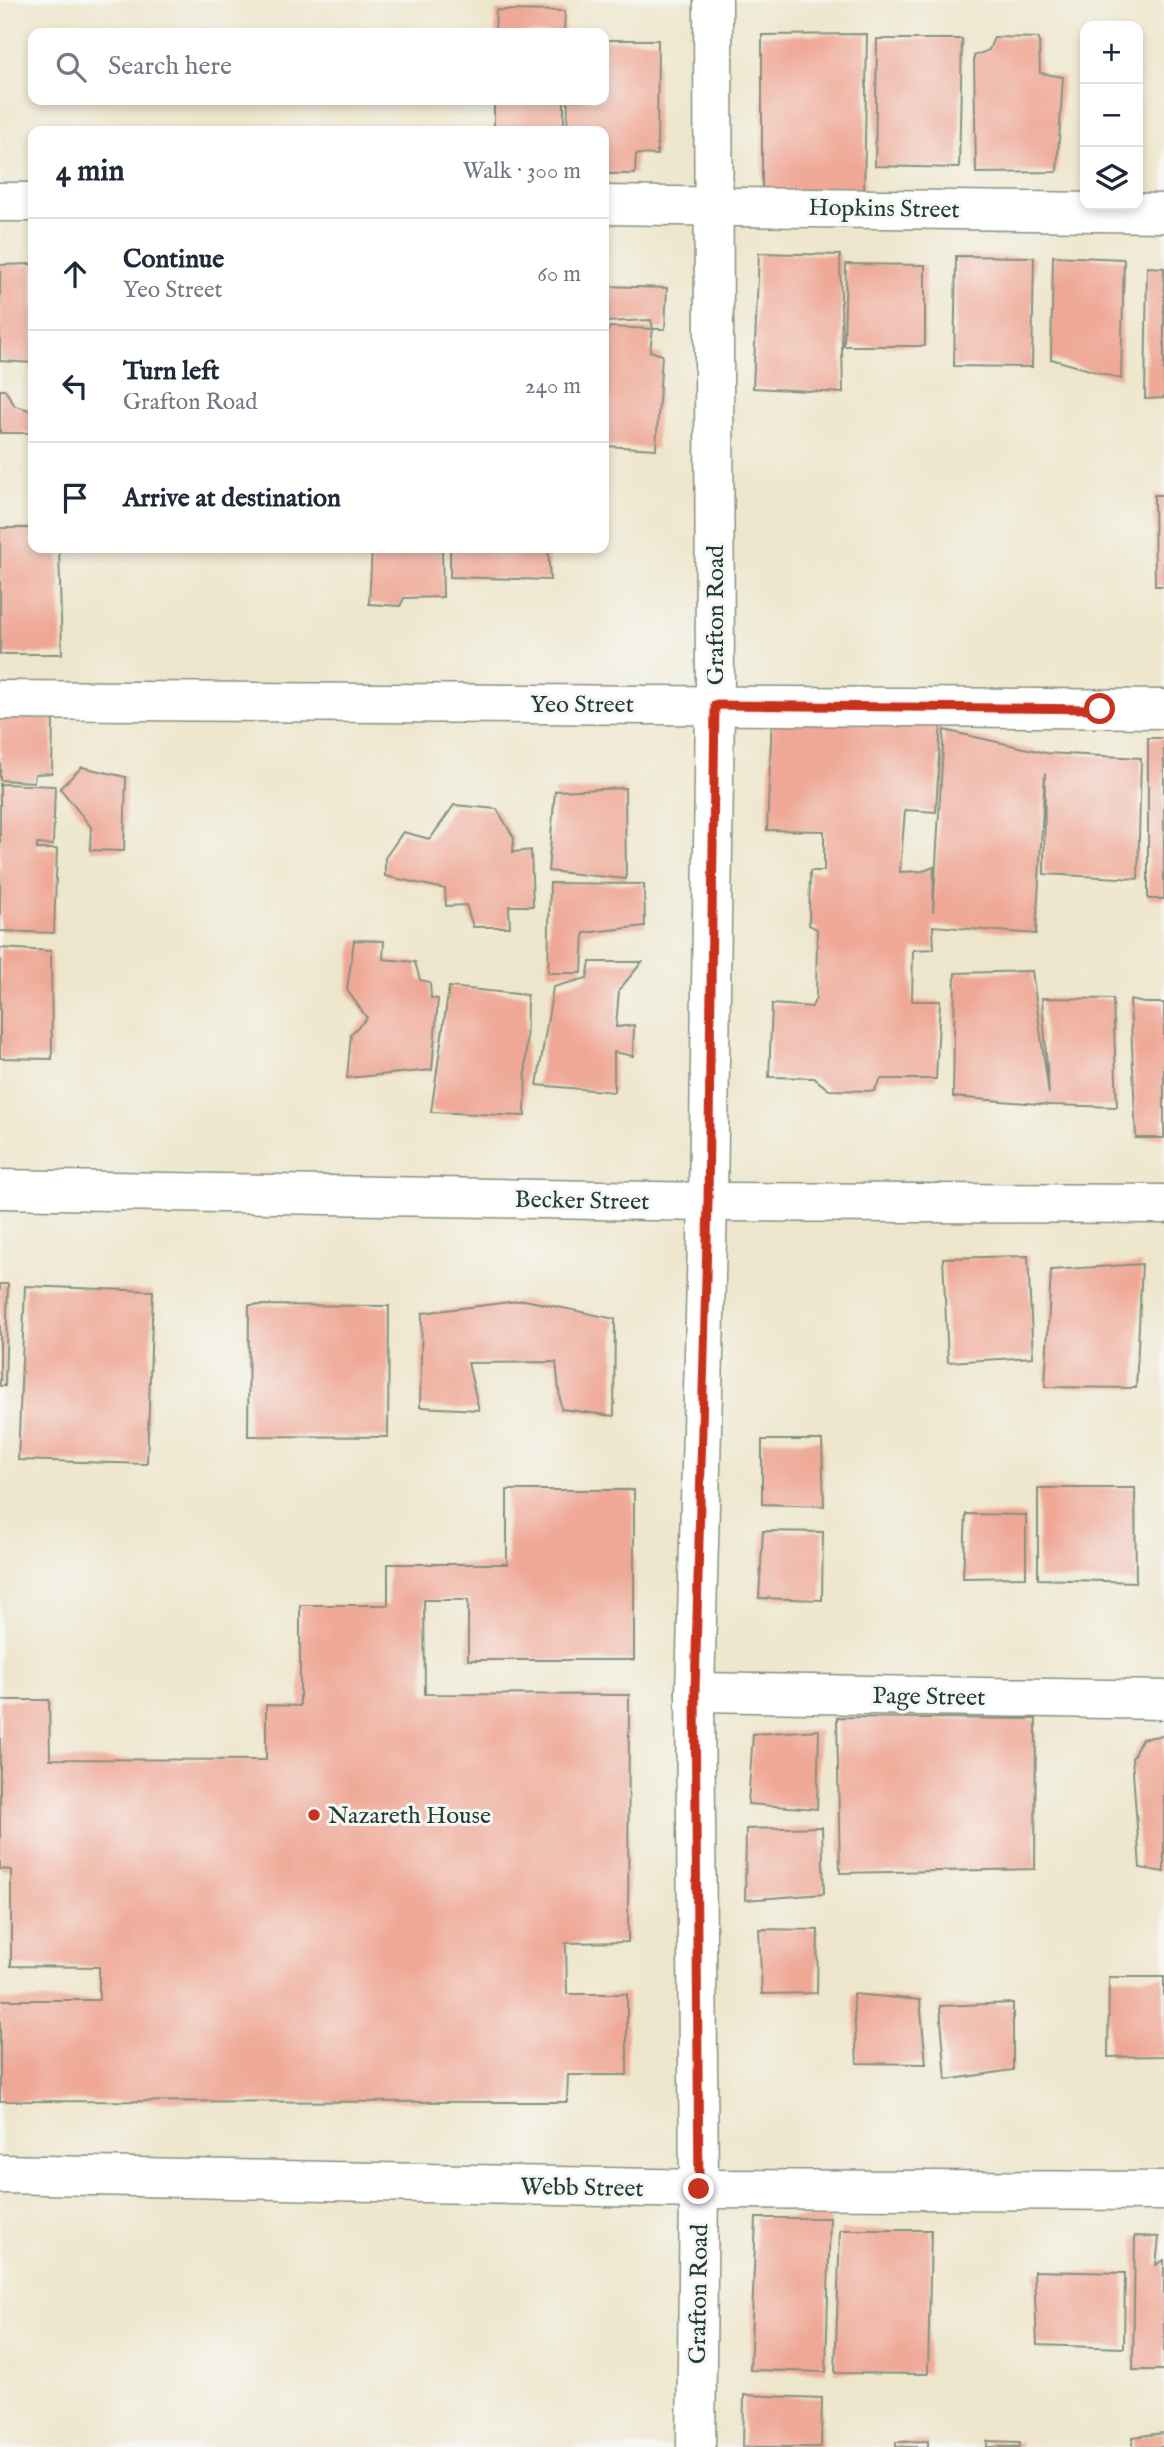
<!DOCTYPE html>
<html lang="en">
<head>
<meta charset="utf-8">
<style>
	:root { --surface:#fff; --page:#f6f6f7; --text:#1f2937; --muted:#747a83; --line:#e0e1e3 }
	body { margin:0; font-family:"IM FELL English",serif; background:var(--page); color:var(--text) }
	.controls { position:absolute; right:21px; top:21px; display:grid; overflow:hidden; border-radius:14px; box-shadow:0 4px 10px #0003 }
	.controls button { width:63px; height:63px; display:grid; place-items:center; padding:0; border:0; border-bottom:2px solid var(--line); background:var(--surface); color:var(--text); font:35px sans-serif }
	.stop { position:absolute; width:21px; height:21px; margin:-16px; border:5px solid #c8321e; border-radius:50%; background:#fff }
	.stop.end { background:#c8321e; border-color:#fff; box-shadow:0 2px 7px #0008 }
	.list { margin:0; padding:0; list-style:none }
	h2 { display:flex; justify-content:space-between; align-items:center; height:91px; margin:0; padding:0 28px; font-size:30px }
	h2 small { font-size:23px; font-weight:400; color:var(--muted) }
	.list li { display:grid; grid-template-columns:46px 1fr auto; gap:21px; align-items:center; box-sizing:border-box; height:112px; padding:0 28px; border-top:2px solid var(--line) }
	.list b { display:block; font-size:26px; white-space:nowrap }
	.list p { margin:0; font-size:23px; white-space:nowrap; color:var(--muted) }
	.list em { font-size:23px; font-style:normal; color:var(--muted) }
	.icon { flex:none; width:38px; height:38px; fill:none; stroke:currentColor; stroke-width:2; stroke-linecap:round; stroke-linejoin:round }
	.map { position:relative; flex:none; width:1164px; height:2447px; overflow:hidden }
	.search { position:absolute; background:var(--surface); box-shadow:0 4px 10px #0003; left:28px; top:28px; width:581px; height:77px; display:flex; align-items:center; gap:18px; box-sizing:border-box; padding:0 24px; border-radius:14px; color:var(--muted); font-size:26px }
	.panel { position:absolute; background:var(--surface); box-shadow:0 4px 10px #0003; left:28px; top:126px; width:581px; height:427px; border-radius:14px }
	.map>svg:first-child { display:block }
</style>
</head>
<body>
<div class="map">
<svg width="1164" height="2447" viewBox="0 0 1164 2447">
	<rect width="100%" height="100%" fill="#f6f6f2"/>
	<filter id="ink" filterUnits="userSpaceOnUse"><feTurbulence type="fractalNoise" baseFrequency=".0143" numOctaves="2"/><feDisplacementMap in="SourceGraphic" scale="14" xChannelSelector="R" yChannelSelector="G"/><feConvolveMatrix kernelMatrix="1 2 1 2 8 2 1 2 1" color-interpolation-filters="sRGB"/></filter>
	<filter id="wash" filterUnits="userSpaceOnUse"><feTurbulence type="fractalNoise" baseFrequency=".00686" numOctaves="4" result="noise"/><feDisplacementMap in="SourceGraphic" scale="28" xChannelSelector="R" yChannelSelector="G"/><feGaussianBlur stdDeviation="1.57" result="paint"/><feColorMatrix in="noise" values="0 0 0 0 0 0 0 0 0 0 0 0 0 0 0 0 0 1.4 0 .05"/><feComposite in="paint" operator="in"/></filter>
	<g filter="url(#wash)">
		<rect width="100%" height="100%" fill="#eee6cc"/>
		<g id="blocks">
			<!-- building -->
			<g fill="#efa896">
				<polygon points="496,10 565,11 564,33 495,33"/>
				<polygon points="867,34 864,196 762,189 762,35"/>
				<polygon points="994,37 1039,38 1040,73 1063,77 1057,172 976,173 974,56 989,50"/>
				<polygon points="877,39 962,39 959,168 875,166"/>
				<polygon points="604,40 658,40 657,155 636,154 635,174 604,174 604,131 567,131 568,100 604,100"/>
				<rect x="494" y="100" width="70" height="31"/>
				<polygon points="759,253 840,255 843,393 753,388"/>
				<polygon points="956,256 1034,257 1032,367 954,366"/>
				<polygon points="1053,256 1124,259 1121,379 1051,359"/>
				<polygon points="33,264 33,363 0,361 0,265"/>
				<polygon points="846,264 925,265 925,346 844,346"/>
				<polygon points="1147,267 1164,268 1164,398 1145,399"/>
				<polygon points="604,286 667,288 665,329 653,329 651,320 604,322"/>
				<polygon points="610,327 653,329 650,351 662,355 656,449 604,446 604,336"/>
				<polygon points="0,390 5,390 15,406 33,411 30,433 0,433"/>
				<polygon points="1154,495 1164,495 1164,586 1155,586"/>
				<polygon points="0,528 33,528 33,548 59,548 62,654 0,654"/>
				<polygon points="372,548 442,548 443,597 404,598 400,606 369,604"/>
				<polygon points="450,548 548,548 550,580 450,577"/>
				<polygon points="0,716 53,718 52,773 35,774 34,782 0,780"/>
				<polygon points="772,717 941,720 936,812 905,810 900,872 923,871 934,867 933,912 944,730 1046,753 1141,758 1138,879 1044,874 1045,773 1036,934 933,926 934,949 913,950 912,1001 940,1001 936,1079 881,1079 874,1091 829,1090 814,1078 769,1077 772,1004 812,1007 816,998 817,929 809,925 810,871 824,871 824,831 767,830"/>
				<rect x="1148" y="738" width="16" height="161"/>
				<polygon points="82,767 126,777 124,851 90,850 91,827 60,788"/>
				<polygon points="0,784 55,786 53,845 37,844 37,849 57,849 54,933 0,931"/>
				<polygon points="625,788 626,879 548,871 555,791"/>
				<polygon points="454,805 497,809 514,838 513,852 531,850 533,906 509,906 510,927 473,927 466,905 446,906 445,889 385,876 385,858 403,832 430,839"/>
				<polygon points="550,883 644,884 645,926 584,933 582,973 548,973"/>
				<polygon points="354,940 384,941 383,959 415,962 420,980 430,982 431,998 438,999 432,1070 347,1078 351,1034 367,1018 347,990"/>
				<polygon points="0,948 51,951 52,1059 0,1058"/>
				<polygon points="590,962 642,962 619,990 616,1027 634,1025 633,1056 614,1052 614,1092 537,1085 553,987 587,978"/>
				<polygon points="1032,971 1049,1094 1042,998 1113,999 1117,1107 1050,1105 953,1097 955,973"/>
				<polygon points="449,987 527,995 525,1116 431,1112"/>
				<polygon points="1130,1000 1144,1003 1164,1003 1164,1138 1136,1138"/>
				<polygon points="1028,1256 1033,1357 948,1362 943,1258"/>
				<polygon points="1142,1264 1136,1388 1045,1387 1051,1270"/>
				<polygon points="0,1284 8,1284 5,1386 0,1386"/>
				<polygon points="25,1286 153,1291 147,1464 18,1460"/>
				<polygon points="525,1300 615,1319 614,1416 561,1409 556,1362 468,1363 479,1410 420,1407 422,1313"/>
				<polygon points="249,1305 389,1306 388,1437 248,1436"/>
				<polygon points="762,1440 822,1440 824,1506 762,1504"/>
				<polygon points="1038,1488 1135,1488 1136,1582 1038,1579"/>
				<polygon points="507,1490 634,1490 634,1660 468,1660 468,1600 424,1600 425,1694 629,1695 628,1942 566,1943 567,1994 627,1994 627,2075 568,2075 567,2102 0,2101 0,2000 99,2000 99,1967 11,1966 11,1870 0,1869 0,1700 49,1700 50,1759 266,1760 266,1705 300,1706 300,1605 388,1605 388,1564 507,1564"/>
				<polygon points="966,1514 1026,1515 1026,1577 963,1578"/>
				<polygon points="763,1531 823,1532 822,1600 759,1598"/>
				<polygon points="837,1717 1036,1719 1035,1869 840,1873"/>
				<polygon points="819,1730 817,1809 748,1804 753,1734"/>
				<polygon points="1164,1735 1164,1872 1140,1868 1132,1758 1142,1739"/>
				<polygon points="822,1827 824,1894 745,1900 746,1829"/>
				<polygon points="759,1929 818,1930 817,1993 762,1994"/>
				<polygon points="1109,1977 1164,1977 1164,2056 1108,2057"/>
				<polygon points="853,1994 920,2000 926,2064 857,2063"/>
				<polygon points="1013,2003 1013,2070 946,2080 940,2006"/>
				<polygon points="756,2218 830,2218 826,2372 750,2370"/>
				<polygon points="840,2230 931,2230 928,2374 835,2373"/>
				<polygon points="1135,2236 1159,2237 1156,2265 1164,2260 1164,2370 1133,2370"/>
				<polygon points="1034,2271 1125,2273 1124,2348 1037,2345"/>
				<polygon points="744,2395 822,2398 821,2447 743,2447"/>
				<polygon points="1164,2433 1164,2447 1133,2447 1133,2437"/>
				<polygon points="928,2441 928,2447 896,2447 896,2442"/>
				<polygon points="987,2441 1020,2442 1020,2447 987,2447"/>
			</g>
		</g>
	</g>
	<g filter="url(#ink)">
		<use href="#blocks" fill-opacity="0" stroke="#869280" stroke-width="2"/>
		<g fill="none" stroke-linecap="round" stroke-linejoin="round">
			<!-- minor casing -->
			<g stroke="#869280" stroke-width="41">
				<g id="minor">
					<polyline points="0,202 33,202"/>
					<polyline points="604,205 1164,213"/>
					<polyline points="0,700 1164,709"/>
					<polyline points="0,1189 708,1202 1164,1204"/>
					<polyline points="695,1692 1164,1700"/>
					<polyline points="0,2174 699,2189 1164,2191"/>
					<polyline points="696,2447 699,2189 695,1692 708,1202 715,705 713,0"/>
				</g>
			</g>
			<!-- minor -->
			<use href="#minor" stroke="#fff" stroke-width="38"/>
		</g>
	</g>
	<g fill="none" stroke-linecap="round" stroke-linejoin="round" filter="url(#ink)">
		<!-- route -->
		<polyline stroke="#c8321e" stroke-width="9" points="699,2189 695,1692 708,1202 715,705 1100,709"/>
	</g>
	<!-- markers -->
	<circle fill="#c8321e" stroke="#f6f6f2" stroke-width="2.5" cx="314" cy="1815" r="7"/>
	<g text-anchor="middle" stroke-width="6" stroke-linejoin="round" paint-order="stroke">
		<!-- street labels -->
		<g font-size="24" fill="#1f3d34" stroke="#f6f6f2">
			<text transform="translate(884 208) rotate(1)" y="8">Hopkins Street</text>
			<text transform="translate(715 615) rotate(-90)" y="8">Grafton Road</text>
			<text x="582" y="712">Yeo Street</text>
			<text transform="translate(582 1200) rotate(1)" y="8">Becker Street</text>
			<text transform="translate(929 1696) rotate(1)" y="8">Page Street</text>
			<text transform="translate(582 2187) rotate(1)" y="8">Webb Street</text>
			<text transform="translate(698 2294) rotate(-89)" y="8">Grafton Road</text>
		</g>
		<!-- poi labels -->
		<g font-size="24" fill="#1f3d34" stroke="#f6f6f2" text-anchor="start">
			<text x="328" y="1823">Nazareth House</text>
		</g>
	</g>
</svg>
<div class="controls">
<button>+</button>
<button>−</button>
<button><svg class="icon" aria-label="layers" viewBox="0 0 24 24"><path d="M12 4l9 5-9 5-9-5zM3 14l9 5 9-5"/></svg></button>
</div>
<div class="stop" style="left:1100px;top:709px"></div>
<div class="stop end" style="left:699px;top:2189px"></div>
<div class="search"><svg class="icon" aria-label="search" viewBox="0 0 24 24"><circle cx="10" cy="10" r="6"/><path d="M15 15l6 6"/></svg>Search here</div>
<section class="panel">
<h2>4 min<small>Walk · 300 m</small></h2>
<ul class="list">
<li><svg class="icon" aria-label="ahead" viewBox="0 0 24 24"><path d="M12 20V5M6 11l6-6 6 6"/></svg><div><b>Continue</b><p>Yeo Street</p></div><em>60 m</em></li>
<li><svg class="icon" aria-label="left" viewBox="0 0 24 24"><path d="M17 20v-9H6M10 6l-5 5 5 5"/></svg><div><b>Turn left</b><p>Grafton Road</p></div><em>240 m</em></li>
<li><svg class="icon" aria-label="arrive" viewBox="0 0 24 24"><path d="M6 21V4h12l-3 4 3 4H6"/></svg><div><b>Arrive at destination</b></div></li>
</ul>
</section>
</div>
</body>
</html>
